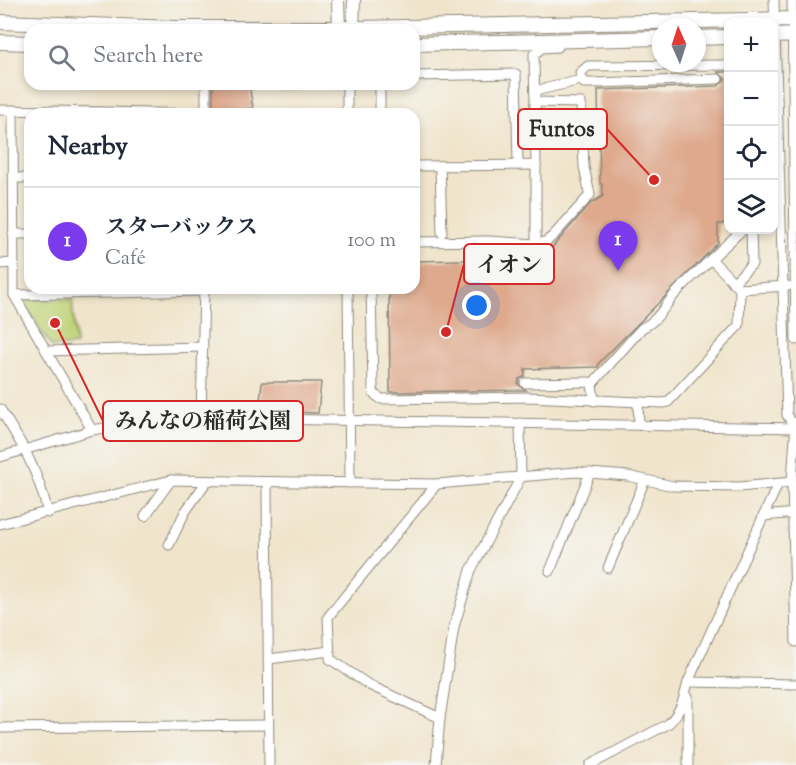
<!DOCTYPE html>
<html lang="en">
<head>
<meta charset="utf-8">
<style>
	:root { --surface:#fff; --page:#f6f6f7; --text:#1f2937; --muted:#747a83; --line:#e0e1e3; --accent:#7c3aed }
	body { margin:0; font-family:"Sorts Mill Goudy","Noto Serif JP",serif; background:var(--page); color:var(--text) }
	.controls { position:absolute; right:18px; top:18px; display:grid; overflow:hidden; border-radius:12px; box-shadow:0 3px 9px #0003 }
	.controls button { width:54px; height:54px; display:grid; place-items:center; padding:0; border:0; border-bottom:2px solid var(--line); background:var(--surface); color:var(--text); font:30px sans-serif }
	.compass { position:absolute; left:652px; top:18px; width:54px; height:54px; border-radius:50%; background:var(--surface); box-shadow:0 3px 9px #0003; rotate:357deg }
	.you { position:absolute; left:477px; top:306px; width:21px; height:21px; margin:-15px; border:4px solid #fff; border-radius:50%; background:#1a73e8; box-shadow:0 0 0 9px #1a73e833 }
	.badge { display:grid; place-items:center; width:39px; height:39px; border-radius:50%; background:var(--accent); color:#fff; font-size:20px; font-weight:700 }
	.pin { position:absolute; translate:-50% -50px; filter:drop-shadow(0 2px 3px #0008) }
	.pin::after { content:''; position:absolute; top:32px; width:21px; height:18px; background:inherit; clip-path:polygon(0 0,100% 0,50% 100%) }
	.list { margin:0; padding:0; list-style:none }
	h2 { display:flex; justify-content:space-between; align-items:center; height:78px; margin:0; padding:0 24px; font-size:26px }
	h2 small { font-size:20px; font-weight:400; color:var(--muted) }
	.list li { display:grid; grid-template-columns:39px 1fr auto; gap:18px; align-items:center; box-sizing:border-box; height:108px; padding:0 24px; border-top:2px solid var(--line) }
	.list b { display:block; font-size:22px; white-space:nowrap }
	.list p { margin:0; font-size:20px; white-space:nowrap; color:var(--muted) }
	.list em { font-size:20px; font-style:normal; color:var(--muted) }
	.icon { flex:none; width:33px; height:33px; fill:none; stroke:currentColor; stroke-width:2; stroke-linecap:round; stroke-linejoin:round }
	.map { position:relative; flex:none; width:796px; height:765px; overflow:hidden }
	.search { position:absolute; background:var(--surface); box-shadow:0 3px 9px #0003; left:24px; top:24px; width:396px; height:66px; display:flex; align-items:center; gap:15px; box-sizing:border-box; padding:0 21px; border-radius:18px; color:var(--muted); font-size:22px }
	.panel { position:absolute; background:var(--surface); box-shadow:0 3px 9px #0003; left:24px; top:108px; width:396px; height:186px; border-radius:18px }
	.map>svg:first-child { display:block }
</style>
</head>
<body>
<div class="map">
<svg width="796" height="765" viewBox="0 0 796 765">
	<rect width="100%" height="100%" fill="#f6f6f2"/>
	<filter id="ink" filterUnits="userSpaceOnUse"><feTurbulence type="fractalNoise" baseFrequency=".0167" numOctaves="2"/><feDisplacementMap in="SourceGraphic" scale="12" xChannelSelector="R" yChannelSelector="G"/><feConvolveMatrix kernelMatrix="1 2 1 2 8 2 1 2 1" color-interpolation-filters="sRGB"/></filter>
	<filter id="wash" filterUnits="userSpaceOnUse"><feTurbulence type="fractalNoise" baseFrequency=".008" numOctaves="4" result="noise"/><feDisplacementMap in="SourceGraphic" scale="24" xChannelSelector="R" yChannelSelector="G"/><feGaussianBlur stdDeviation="1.35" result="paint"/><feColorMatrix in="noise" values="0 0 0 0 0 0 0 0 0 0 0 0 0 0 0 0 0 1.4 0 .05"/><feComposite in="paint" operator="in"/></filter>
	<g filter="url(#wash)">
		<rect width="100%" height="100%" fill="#f0e5cc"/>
		<!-- green -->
		<polygon fill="#bfd174" stroke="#757e50" stroke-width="1.5" points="72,299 76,345 52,347 23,303 25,300"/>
		<g id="blocks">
			<!-- building -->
			<g fill="#dea98c">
				<polygon points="718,72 729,72 729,218 723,224 718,224 718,243 599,363 598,367 525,369 525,376 519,379 518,384 526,390 390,392 389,288 414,288 414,261 511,259 510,252 549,251 591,203 603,196 602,184 600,184 598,90 718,86 725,79"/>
				<polygon points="213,84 249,84 253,108 247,109 247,114 213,114"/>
				<polygon points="262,382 321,382 318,413 259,411"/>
			</g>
		</g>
	</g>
	<g filter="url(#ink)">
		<use href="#blocks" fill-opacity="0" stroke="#8e887c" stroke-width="1.5"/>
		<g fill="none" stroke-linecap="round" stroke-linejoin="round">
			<!-- minor casing -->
			<g stroke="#8e887c" stroke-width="11">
				<g id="minor">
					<polyline points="774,0 787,415 795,428"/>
					<polyline points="792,0 796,340"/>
					<polyline points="414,76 516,74 518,165"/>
					<polyline points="718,79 593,83 584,83 580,73 588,66 728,65"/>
					<polyline points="347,84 347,114"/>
					<polyline points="380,84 380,107"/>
					<polyline points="535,91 581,80"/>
					<polyline points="535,102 581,103 584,167 590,195 553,236 545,242 536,244"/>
					<polyline points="0,110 206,114"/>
					<polyline points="13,110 14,295 92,430"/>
					<polyline points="206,112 206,84"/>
					<polyline points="414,166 536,165 534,54 542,48 558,47"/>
					<polyline points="440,166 442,233"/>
					<polyline points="14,178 30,178"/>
					<polyline points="13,234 30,234"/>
					<polyline points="414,242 488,241 536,244 536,165"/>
					<polyline points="711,259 742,230"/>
					<polyline points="0,264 13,263"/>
					<polyline points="733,283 752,264 751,230"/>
					<polyline points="348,288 350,483"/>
					<path d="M371,288l2,100 1,6 7,5 148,-2 134,6 5,-1 71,-77 1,-36 -29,-30c-12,12 -24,22 -35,34 -12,13 -17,27 -34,35l-50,56"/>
					<polyline points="740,289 788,286"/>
					<polyline points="14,295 204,291"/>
					<polyline points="46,351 203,347"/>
					<polyline points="525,383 589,382 592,384 594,401"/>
					<polyline points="638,403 639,425"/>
					<path d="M0,409c23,36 38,62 48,104"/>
					<polyline points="201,418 204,288"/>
					<polyline points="796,422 792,482 796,642"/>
					<polyline points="0,457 92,430 140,422 201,418 796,428"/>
					<polyline points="267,484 269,765"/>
					<polyline points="437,484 328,617 330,659 369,685 440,718"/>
					<polyline points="145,516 171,480"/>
					<polyline points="763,516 796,513"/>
					<polyline points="0,524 171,480 437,484 576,472 628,476 673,486 739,487 792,482"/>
					<polyline points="169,545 185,512 207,481"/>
					<polyline points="608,568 645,480"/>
					<polyline points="550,571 590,473"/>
					<polyline points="269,659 330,651"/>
					<polyline points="688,682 796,684"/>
					<polyline points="0,728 268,725"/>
					<polyline points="436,765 440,718 454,627 471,570 521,477 520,423"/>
					<path d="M590,765l78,-41c13,-12 16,-25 20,-42l90,-198"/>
					<polyline points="688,765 688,697"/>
				</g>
			</g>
			<!-- major casing -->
			<g stroke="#8e887c" stroke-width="14">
				<g id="major">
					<polyline points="338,0 339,30"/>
					<polyline points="353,30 354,0"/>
				</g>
			</g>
			<!-- highway casing -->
			<g stroke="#8e887c" stroke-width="16">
				<g id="highway">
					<polyline points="0,22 177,28 354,28 796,19"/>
					<polyline points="774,36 796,35"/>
					<polyline points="697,38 728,37"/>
					<polyline points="0,42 30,43"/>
					<polyline points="414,44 661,38"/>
				</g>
			</g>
			<!-- minor -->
			<use href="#minor" stroke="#fff" stroke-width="9"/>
			<!-- major -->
			<use href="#major" stroke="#fff" stroke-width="12"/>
			<!-- highway -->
			<use href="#highway" stroke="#fff" stroke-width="14"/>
		</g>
	</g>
	<!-- callouts -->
	<path fill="none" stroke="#d62828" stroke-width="2" d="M654 180L607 129M446 332L464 264M55 323L103 421"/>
	<g fill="#d62828" stroke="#f6f6f2" stroke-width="2">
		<circle cx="654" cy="180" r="6"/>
		<circle cx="446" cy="332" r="6"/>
		<circle cx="55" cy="323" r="6"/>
	</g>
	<g fill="#f6f6f2" stroke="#d62828" stroke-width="2">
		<rect x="518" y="109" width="89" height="40" rx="6"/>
		<rect x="464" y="244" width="90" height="40" rx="6"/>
		<rect x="103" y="401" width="200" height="40" rx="6"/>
	</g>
	<g font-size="22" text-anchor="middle" font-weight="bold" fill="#2b2b2b">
		<text x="562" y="136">Funtos</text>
		<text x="509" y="272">イオン</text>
		<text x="203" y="428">みんなの稲荷公園</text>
	</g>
</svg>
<div class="controls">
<button>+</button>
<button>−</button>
<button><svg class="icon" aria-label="locate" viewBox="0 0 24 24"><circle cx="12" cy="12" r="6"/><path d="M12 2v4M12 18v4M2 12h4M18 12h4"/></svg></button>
<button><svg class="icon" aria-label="layers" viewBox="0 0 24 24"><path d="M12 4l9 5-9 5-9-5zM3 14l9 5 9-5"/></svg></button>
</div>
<svg class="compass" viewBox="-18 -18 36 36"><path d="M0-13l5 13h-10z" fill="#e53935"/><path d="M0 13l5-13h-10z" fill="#747a83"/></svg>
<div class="you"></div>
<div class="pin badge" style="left:618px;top:271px">1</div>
<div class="search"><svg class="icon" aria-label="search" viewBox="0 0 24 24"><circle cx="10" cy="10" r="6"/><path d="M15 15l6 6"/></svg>Search here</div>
<section class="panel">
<h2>Nearby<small></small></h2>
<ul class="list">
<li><span class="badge">1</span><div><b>スターバックス</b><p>Café</p></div><em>100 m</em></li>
</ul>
</section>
</div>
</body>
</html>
